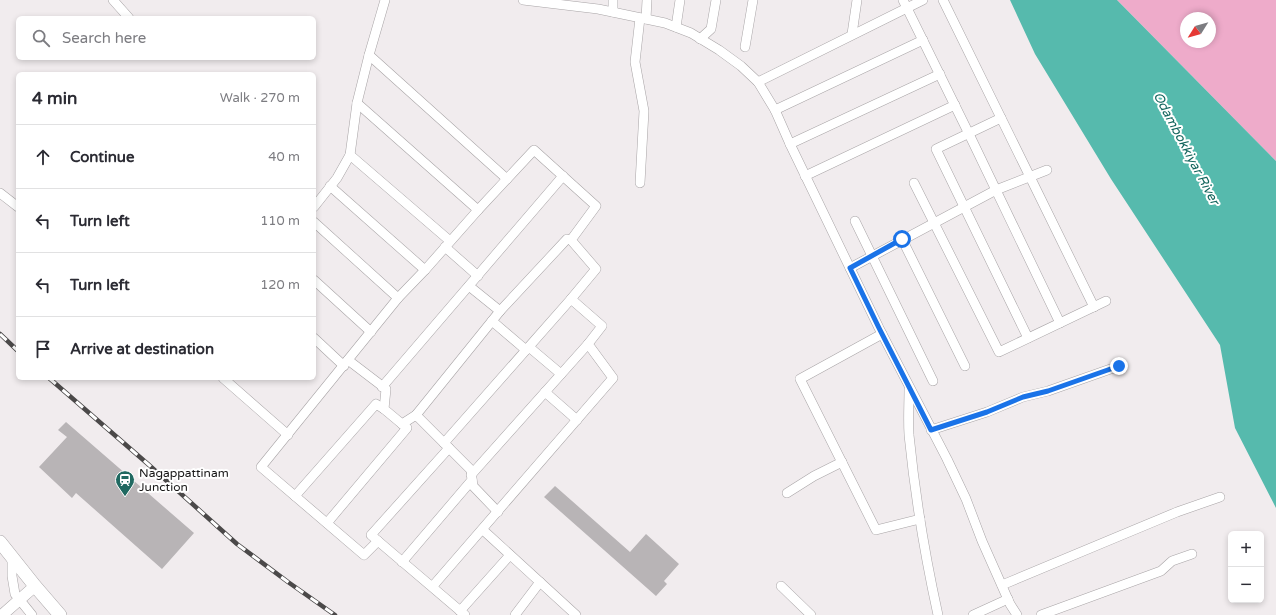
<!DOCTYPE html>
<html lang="en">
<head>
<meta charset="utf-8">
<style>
	:root { --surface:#fff; --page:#f7f7f7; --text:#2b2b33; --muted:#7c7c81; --line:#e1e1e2 }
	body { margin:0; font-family:"Varela Round",sans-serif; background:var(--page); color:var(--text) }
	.controls { position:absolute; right:12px; bottom:12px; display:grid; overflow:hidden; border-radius:6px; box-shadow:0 2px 6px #0003 }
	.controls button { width:36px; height:36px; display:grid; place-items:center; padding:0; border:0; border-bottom:1px solid var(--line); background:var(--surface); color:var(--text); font:20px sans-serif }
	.compass { position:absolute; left:1180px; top:12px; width:36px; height:36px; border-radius:50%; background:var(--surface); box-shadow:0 2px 6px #0003; rotate:233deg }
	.stop { position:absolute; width:12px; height:12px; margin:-9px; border:3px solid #1a73e8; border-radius:50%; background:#fff }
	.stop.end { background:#1a73e8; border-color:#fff; box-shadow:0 1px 4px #0008 }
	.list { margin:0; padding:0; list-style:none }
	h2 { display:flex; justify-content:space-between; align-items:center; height:52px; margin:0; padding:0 16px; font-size:17px }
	h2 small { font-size:13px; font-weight:400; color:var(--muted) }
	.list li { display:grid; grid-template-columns:26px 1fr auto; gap:12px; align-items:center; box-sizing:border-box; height:64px; padding:0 16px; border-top:1px solid var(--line) }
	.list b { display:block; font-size:15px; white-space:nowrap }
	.list em { font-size:13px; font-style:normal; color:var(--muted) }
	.icon { flex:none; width:22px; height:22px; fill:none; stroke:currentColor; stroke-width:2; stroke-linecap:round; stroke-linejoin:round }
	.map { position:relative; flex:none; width:1276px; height:615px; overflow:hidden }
	.search { position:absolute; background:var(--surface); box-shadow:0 2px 6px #0003; left:16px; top:16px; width:300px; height:44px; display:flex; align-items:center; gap:10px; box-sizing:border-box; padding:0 14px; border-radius:6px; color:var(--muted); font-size:15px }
	.panel { position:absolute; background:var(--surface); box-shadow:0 2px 6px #0003; left:16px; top:72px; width:300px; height:308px; border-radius:6px }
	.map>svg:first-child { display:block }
</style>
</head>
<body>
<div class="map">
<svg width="1276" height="615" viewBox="0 0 1276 615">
	<rect width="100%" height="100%" fill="#f1ecee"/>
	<!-- green -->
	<path fill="#eeabca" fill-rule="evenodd" d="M1117,0h159v161l-157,-159zM1186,18h24v24h-24z"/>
	<!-- water -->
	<polygon fill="#56baad" points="1010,0 1117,0 1276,161 1276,508 1235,428 1220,345 1111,179 1035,54"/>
	<!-- building -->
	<g fill="#b8b4b6">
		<polygon points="66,422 194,533 162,569 76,493 72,498 39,467 67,437 58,430"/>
		<polygon points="555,486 630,552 646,534 679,564 664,581 667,584 656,596 544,497"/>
	</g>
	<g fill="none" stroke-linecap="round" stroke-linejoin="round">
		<!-- minor casing -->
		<g stroke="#a8a4a6" stroke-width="10">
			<g id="minor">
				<polyline points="113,0 129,18"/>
				<polyline points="523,0 598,9 665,23 691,33 719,50 741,66 758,82 775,110 790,144 879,328 947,459 966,499 982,541 1010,604 1017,615"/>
				<polyline points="903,0 969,134 1060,323"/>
				<polyline points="943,0 1094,307"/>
				<polyline points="613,12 613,0"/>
				<polyline points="640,18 635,62 644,111 640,183"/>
				<polyline points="646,19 647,0"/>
				<polyline points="676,27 680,0"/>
				<polyline points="852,34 857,0"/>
				<polyline points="700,39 711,29 716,0"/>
				<polyline points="745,47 753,0"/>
				<polyline points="369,55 507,179"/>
				<polyline points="758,82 923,0"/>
				<polyline points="357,103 478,210"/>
				<polyline points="775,110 923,40"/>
				<polyline points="1001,118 936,149 1028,338"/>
				<polyline points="790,144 940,74"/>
				<polyline points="350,155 450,241"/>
				<polyline points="805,176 955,105"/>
				<polyline points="914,183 999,352 1106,301"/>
				<polyline points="330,186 425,270"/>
				<polyline points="0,193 18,207"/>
				<polyline points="314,207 337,178 350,155 357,103 369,55 385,0"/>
				<polyline points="855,221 933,381"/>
				<polyline points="314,222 398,298"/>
				<polyline points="902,239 965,366"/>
				<polyline points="445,247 478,276"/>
				<polyline points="850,268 996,190 1047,170"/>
				<polyline points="314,280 371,332"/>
				<polyline points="469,286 500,311"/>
				<polyline points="492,321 526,350"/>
				<polyline points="882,334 800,379 876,530 920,519"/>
				<polyline points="314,338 344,366"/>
				<polyline points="529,347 561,374"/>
				<polyline points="348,360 386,389 384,409 402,424 416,415 471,470 473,486 498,512"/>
				<polyline points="223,378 288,435"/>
				<polyline points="382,387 563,176"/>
				<path d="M909,389c0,15 -1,30 0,46 6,60 16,121 29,180"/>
				<polyline points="545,392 577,420"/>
				<polyline points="416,415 500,311 567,239 571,240"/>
				<polyline points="931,430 987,412 1023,397 1048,391 1119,366"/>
				<polyline points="444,443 571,299"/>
				<polyline points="471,475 588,344"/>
				<polyline points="787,493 814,476 842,462"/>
				<polyline points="295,496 376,404 384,409"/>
				<polyline points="327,523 407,428 402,424"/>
				<polyline points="483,530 576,615"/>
				<polyline points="378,541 371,535 449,448"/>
				<polyline points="12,556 12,576 15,594 32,615"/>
				<polyline points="402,562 472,480"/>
				<polyline points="1002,585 1177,512 1220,497"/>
				<polyline points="781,586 811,615"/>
				<polyline points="432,587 613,378 588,344 602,326 571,299 596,269 571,240 596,206 534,150 478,210 425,270 398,298 261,467 364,555 378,541 465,615"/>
				<polyline points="460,611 510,555"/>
				<polyline points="515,615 540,582"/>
				<polyline points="973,615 1008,599"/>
				<polyline points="1041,615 1161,571 1172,561 1192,554"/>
			</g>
		</g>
		<!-- tertiary casing -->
		<g stroke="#a8a4a6" stroke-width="12">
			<polyline id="tertiary" points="2,615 35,586"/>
		</g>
		<!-- secondary casing -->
		<g stroke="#a8a4a6" stroke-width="14">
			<polyline id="secondary" points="0,542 35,586 60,615"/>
		</g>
		<!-- minor -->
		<use href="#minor" stroke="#fff" stroke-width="9"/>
		<!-- tertiary -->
		<use href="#tertiary" stroke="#fff" stroke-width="11"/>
		<!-- secondary -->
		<use href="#secondary" stroke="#fff" stroke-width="13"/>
		<!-- rail casing -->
		<g stroke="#4b4949" stroke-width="4.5">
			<g id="rail">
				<polyline points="0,334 18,351"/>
				<polyline points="49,378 149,465 237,544 288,582 335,615"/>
			</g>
		</g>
		<!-- rail -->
		<use href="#rail" stroke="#fff" stroke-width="3" stroke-dasharray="9" stroke-linecap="butt"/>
	</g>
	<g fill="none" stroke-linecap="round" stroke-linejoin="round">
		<!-- route -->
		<polyline stroke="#1a73e8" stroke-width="5" points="902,239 850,268 879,328 931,430 987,412 1023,397 1048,391 1119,366"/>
	</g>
	<!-- icons -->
	<defs>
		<g id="station-pin" transform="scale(1)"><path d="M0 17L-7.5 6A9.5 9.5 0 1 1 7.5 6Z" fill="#206961" stroke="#fff"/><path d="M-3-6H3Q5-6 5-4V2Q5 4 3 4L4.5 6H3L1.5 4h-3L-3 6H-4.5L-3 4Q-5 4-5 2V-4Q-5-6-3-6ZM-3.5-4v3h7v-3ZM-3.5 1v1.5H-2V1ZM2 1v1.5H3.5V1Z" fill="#fff"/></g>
	</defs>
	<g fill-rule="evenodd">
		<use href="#station-pin" x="125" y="480"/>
	</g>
	<g text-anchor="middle" stroke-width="4" stroke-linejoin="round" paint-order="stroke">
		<!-- poi labels -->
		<g font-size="12" fill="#171616" stroke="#fff" text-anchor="start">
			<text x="139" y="477">Nagappattinam<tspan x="139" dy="14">Junction</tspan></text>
		</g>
		<!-- water labels -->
		<g font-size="13" font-style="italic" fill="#13655d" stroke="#fff">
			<text transform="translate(1187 148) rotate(62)" y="5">Odambokkiyar River</text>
		</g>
	</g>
</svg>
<div class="controls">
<button>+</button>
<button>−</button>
</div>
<svg class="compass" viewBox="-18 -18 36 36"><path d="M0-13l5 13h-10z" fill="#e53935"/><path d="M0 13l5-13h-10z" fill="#7c7c81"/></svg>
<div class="stop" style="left:902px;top:239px"></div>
<div class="stop end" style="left:1119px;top:366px"></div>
<div class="search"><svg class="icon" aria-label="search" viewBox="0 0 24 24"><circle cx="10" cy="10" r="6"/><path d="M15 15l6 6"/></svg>Search here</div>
<section class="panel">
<h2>4 min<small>Walk · 270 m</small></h2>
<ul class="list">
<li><svg class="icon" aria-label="ahead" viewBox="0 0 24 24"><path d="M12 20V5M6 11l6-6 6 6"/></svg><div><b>Continue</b></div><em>40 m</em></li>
<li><svg class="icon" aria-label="left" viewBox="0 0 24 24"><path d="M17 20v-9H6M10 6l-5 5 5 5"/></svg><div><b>Turn left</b></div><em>110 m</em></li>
<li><svg class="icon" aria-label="left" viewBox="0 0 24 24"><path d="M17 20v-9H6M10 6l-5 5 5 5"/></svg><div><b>Turn left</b></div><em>120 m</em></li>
<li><svg class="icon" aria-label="arrive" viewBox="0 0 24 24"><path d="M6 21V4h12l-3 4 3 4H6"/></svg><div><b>Arrive at destination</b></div></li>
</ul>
</section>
</div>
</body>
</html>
